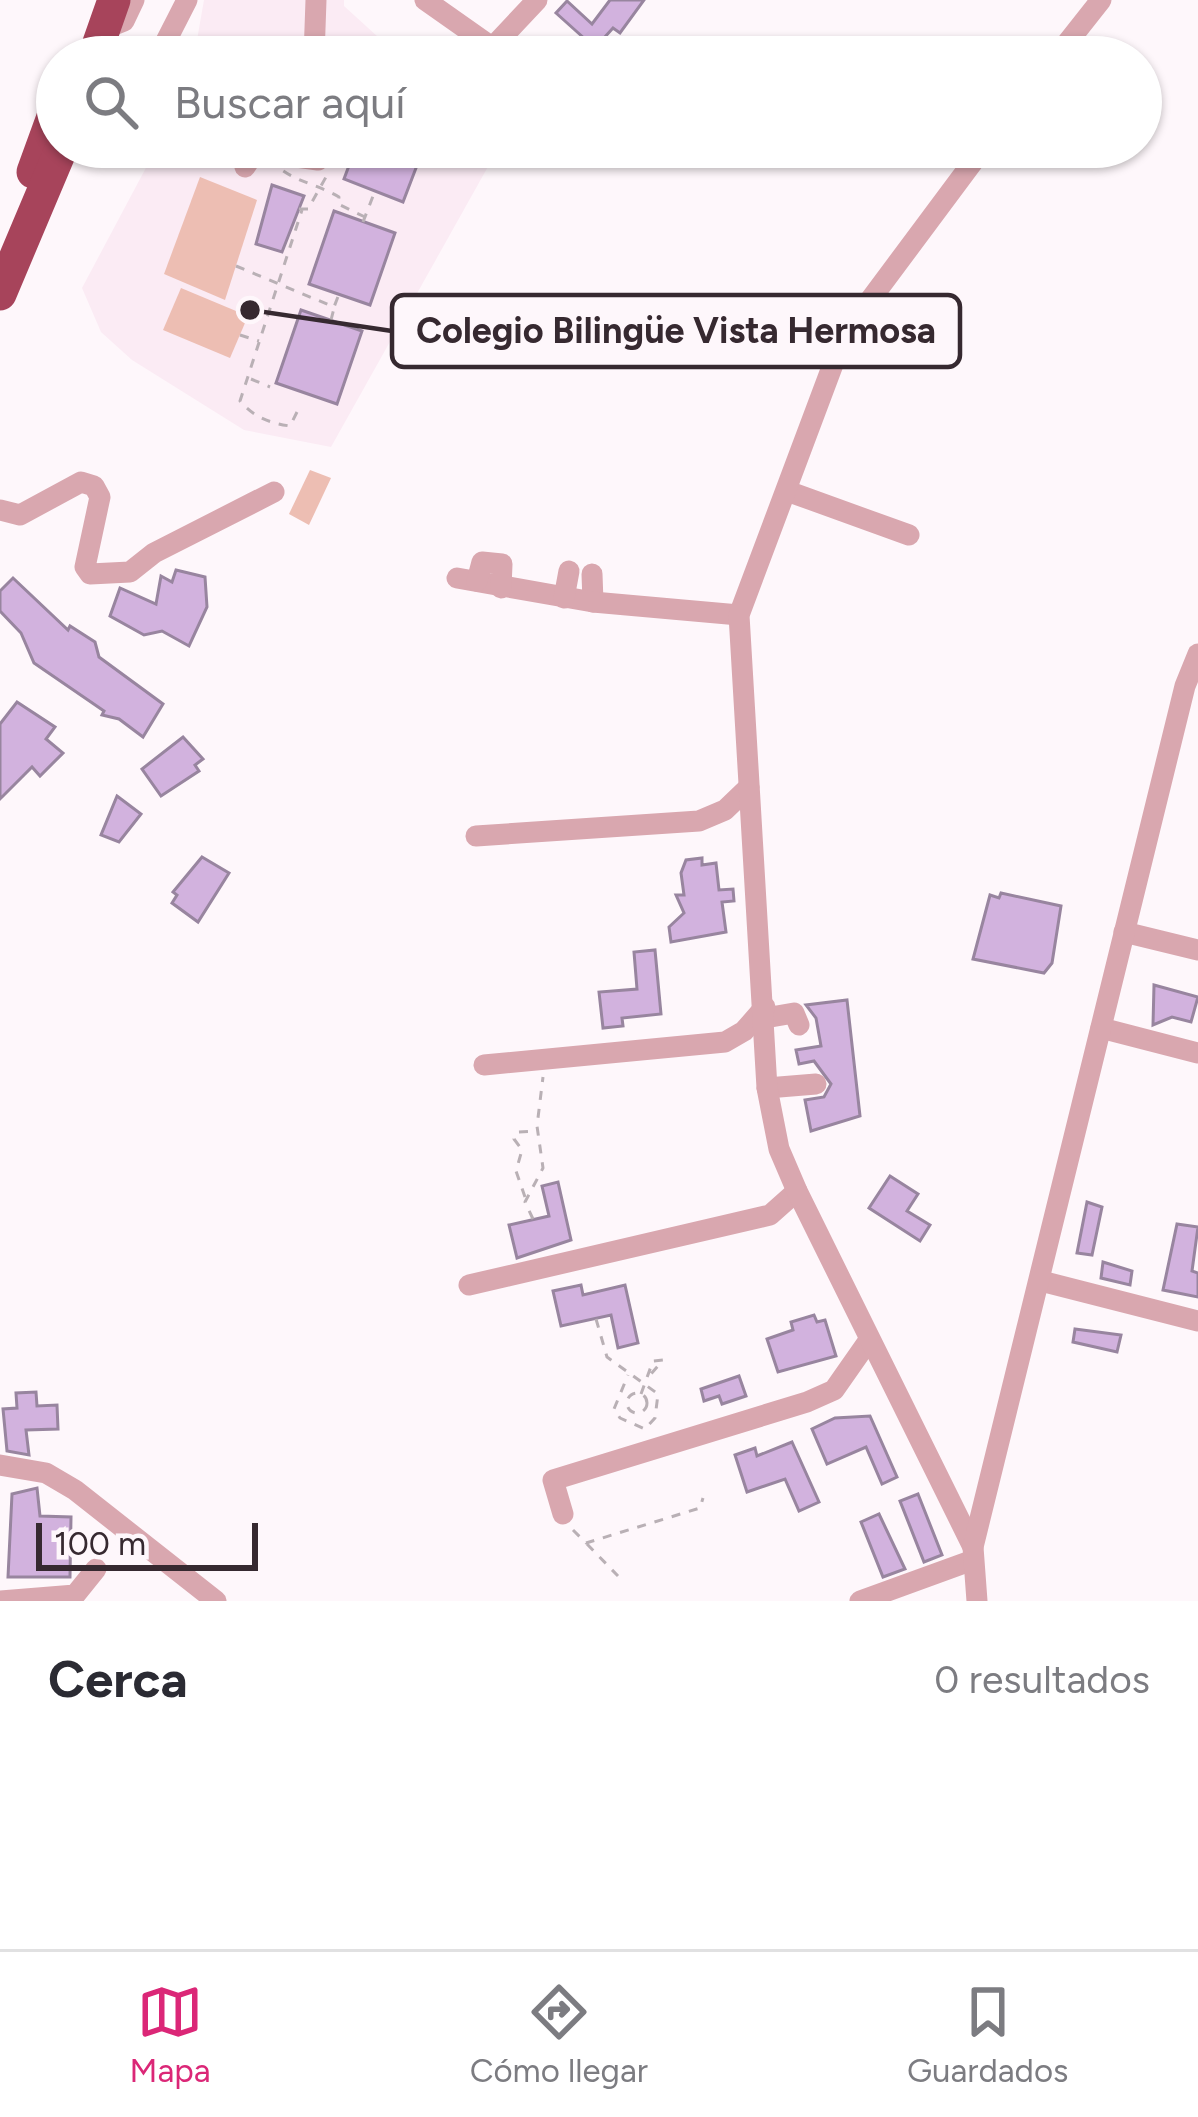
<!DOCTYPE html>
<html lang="es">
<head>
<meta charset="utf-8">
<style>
	:root { --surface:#fff; --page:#f7f7f7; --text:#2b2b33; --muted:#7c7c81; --line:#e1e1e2; --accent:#db2777 }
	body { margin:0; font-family:Figtree,sans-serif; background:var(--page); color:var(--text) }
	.scale { position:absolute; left:36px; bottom:30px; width:222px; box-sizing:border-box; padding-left:12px; border:6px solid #362930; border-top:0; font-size:33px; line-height:42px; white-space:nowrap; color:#362930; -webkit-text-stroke:9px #fef7fb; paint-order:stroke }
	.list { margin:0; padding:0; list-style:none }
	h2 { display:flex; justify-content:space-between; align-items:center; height:156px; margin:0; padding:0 48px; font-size:51px }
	h2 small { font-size:39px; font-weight:400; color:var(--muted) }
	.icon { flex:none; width:66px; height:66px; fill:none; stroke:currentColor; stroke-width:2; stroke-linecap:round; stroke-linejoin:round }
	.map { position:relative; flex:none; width:1198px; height:1601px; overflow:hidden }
	.search { position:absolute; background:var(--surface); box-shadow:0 3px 9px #0004; left:36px; right:36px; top:36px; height:132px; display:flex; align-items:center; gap:30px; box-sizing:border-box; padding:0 42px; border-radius:66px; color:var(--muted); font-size:45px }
	.sheet { height:348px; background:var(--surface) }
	nav { display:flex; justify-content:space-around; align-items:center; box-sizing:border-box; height:168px; border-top:3px solid var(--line); background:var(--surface); font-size:33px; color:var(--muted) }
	nav a { display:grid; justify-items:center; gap:6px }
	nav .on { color:var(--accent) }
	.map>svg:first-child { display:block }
</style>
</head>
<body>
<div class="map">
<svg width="1198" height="1601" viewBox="0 0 1198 1601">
	<rect width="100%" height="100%" fill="#fef7fb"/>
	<!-- built -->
	<g fill="#fbebf4">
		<polygon points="204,0 344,0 344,6 400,57 194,57"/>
		<polygon points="157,147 499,147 331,447 244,430 132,360 101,332 82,288"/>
	</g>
	<!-- green -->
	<g fill="#edbeb3">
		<polygon points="200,177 257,200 225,300 164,274"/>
		<polygon points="181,288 248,316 230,358 163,330"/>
		<polygon points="310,470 331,478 309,525 289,514"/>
	</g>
	<!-- building -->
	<g fill="#d2b2de" stroke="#98859f" stroke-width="3">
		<polygon points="610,0 644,0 620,33 613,28 595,48 556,13 567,1 592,24"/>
		<polygon points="356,147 424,147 403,202 344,179"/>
		<polygon points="272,185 304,196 282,252 256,244"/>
		<polygon points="334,211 395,233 370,305 309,284"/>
		<polygon points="301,310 362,331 337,404 276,383"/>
		<polygon points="176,570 205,577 207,607 189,646 162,631 144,635 110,616 120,588 156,604 161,576 172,582"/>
		<polygon points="13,578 68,630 70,626 95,642 99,657 163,704 143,737 119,719 102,715 104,711 34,663 21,633 0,611 0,591"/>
		<polygon points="17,702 55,727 46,739 63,753 40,776 32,767 0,799 0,724"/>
		<polygon points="183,737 203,759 195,765 199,771 161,796 142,769"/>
		<polygon points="117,796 141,814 119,842 101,835"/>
		<polygon points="202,857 229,873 198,922 172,903 177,895 173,892"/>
		<polygon points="702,858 702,865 716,863 719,890 733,889 734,901 722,902 726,932 671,942 669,927 684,913 676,895 684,895 681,873 686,860"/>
		<polygon points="1001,893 1061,906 1052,963 1044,973 973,959 990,895 999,898"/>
		<polygon points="655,950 661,1014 622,1018 623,1026 603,1028 599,992 637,989 634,952"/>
		<polygon points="1154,985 1198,997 1191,1022 1172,1017 1153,1025"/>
		<polygon points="847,1000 860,1116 811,1131 805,1100 824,1097 831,1084 814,1061 799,1064 796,1050 821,1046 816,1018 806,1005"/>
		<polygon points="890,1176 918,1194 907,1211 930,1225 920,1241 869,1208"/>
		<polygon points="558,1182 571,1240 517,1258 509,1225 549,1216 542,1186"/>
		<polygon points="1087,1202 1102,1207 1092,1255 1077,1253"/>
		<polygon points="1177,1224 1198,1227 1192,1271 1198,1273 1198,1297 1163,1290"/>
		<polygon points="1103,1262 1132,1271 1130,1285 1101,1278"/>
		<polygon points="581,1285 583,1295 625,1285 638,1343 618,1348 611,1315 561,1326 553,1291"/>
		<polygon points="814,1315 817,1322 825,1320 836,1356 778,1372 767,1339 793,1330 791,1322"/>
		<polygon points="1075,1329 1121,1335 1117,1352 1073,1342"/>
		<polygon points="739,1376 746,1396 722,1404 719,1396 704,1401 701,1389"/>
		<polygon points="36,1392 37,1406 57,1405 58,1429 26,1430 29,1455 7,1451 3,1409 17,1408 16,1393"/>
		<polygon points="870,1416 897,1477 882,1484 866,1447 827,1464 812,1429 835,1418"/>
		<polygon points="792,1442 819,1502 799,1511 785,1479 747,1492 735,1455 755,1448 757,1456"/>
		<polygon points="37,1488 40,1516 71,1517 70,1577 8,1577 12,1494"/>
		<polygon points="918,1494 942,1555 924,1562 900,1501"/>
		<polygon points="879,1514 905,1569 883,1577 861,1522"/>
	</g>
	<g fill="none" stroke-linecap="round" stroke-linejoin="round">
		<!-- path -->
		<g stroke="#b9b0b5" stroke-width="3" stroke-dasharray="9 9" stroke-linecap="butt">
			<path d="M270,159c18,22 46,24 69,38l-1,7 27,13"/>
			<polyline points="299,209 308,209 326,177"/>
			<polyline points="363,222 375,191"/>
			<polyline points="236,266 334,307 339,294"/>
			<polyline points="331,320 334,308"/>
			<polyline points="240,335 259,341"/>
			<polyline points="251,379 270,387"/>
			<path d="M297,412l-7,14c-21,-3 -36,-9 -50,-25l62,-191"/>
			<polyline points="525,1197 516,1171 522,1150 514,1139 518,1132 538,1131"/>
			<polyline points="533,1219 525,1202 543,1168 537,1126 543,1077"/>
			<polyline points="596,1319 607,1357 658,1394 655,1418 645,1429 620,1418 614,1409 628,1375"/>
			<circle cx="637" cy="1403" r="10"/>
			<polyline points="641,1394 653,1361 663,1360 651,1374"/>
			<polyline points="573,1530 586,1543 700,1508 703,1498"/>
			<polyline points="587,1544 618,1576"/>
		</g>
		<!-- minor -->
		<g stroke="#d9a7af" stroke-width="21">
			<polyline points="425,0 506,57"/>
			<polyline points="104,29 124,21 134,0"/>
			<polyline points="493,47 537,0"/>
			<polyline points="153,57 161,51 187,0"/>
			<polyline points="314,57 316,0"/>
			<polyline points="1056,57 1101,0"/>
			<polyline points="289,147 296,157 318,160 326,147"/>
			<polyline points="245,167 258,147"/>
			<polyline points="787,491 909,535"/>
			<polyline points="0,510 20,515 81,482 94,486 100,497 85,567 90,574 130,572 154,553 274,492"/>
			<polyline points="592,574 593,602"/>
			<polyline points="457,578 593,602 739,615"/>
			<polyline points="477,581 482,562 502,564 501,588"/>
			<polyline points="564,598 569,571"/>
			<polyline points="476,836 699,821 725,810 749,787"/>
			<polyline points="1124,932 1198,950"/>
			<polyline points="765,1018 794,1013 799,1025"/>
			<polyline points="1101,1028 1198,1053"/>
			<polyline points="484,1065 725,1042 744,1031 765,1007"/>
			<polyline points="767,1088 816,1084"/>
			<polyline points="1041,1281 1198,1321"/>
			<polyline points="469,1285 770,1215 797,1191"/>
			<polyline points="0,1465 46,1473 75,1490 216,1601"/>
			<polyline points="563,1514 553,1480 807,1402 834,1390 869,1340"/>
			<polyline points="973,1547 797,1191 779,1149 767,1088 739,615 844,335 984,147"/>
			<polyline points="0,1601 75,1595 96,1569"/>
			<polyline points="860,1601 973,1560"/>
			<polyline points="977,1601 973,1547 1185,686 1198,654"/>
		</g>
		<!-- highway -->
		<g stroke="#a7445b" stroke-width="33">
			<polyline points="94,57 114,0"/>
			<polyline points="33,172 57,106"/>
			<polyline points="0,294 62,147"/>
		</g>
	</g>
	<!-- callouts -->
	<path fill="none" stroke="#362930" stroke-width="4.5" d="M250 310L392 331"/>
	<circle fill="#362930" stroke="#fef7fb" stroke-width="4.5" cx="250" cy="310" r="12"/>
	<rect fill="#fef7fb" stroke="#362930" stroke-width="4.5" x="392" y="295" width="568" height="72" rx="12"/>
	<g font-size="36" text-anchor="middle" font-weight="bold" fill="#362930">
		<text x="676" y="343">Colegio Bilingüe Vista Hermosa</text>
	</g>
</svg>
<div class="scale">100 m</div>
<div class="search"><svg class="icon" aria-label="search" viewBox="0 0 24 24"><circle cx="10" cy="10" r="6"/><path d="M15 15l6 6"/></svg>Buscar aquí</div>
</div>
<section class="sheet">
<h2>Cerca<small>0 resultados</small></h2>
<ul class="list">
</ul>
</section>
<nav>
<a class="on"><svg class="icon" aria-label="map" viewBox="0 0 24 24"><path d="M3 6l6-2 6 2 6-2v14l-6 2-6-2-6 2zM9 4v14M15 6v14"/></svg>Mapa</a>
<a><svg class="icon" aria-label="directions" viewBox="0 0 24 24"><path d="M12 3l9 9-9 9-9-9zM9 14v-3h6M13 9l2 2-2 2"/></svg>Cómo llegar</a>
<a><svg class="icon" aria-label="saved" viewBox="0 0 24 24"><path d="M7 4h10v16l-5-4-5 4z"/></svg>Guardados</a>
</nav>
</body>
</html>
